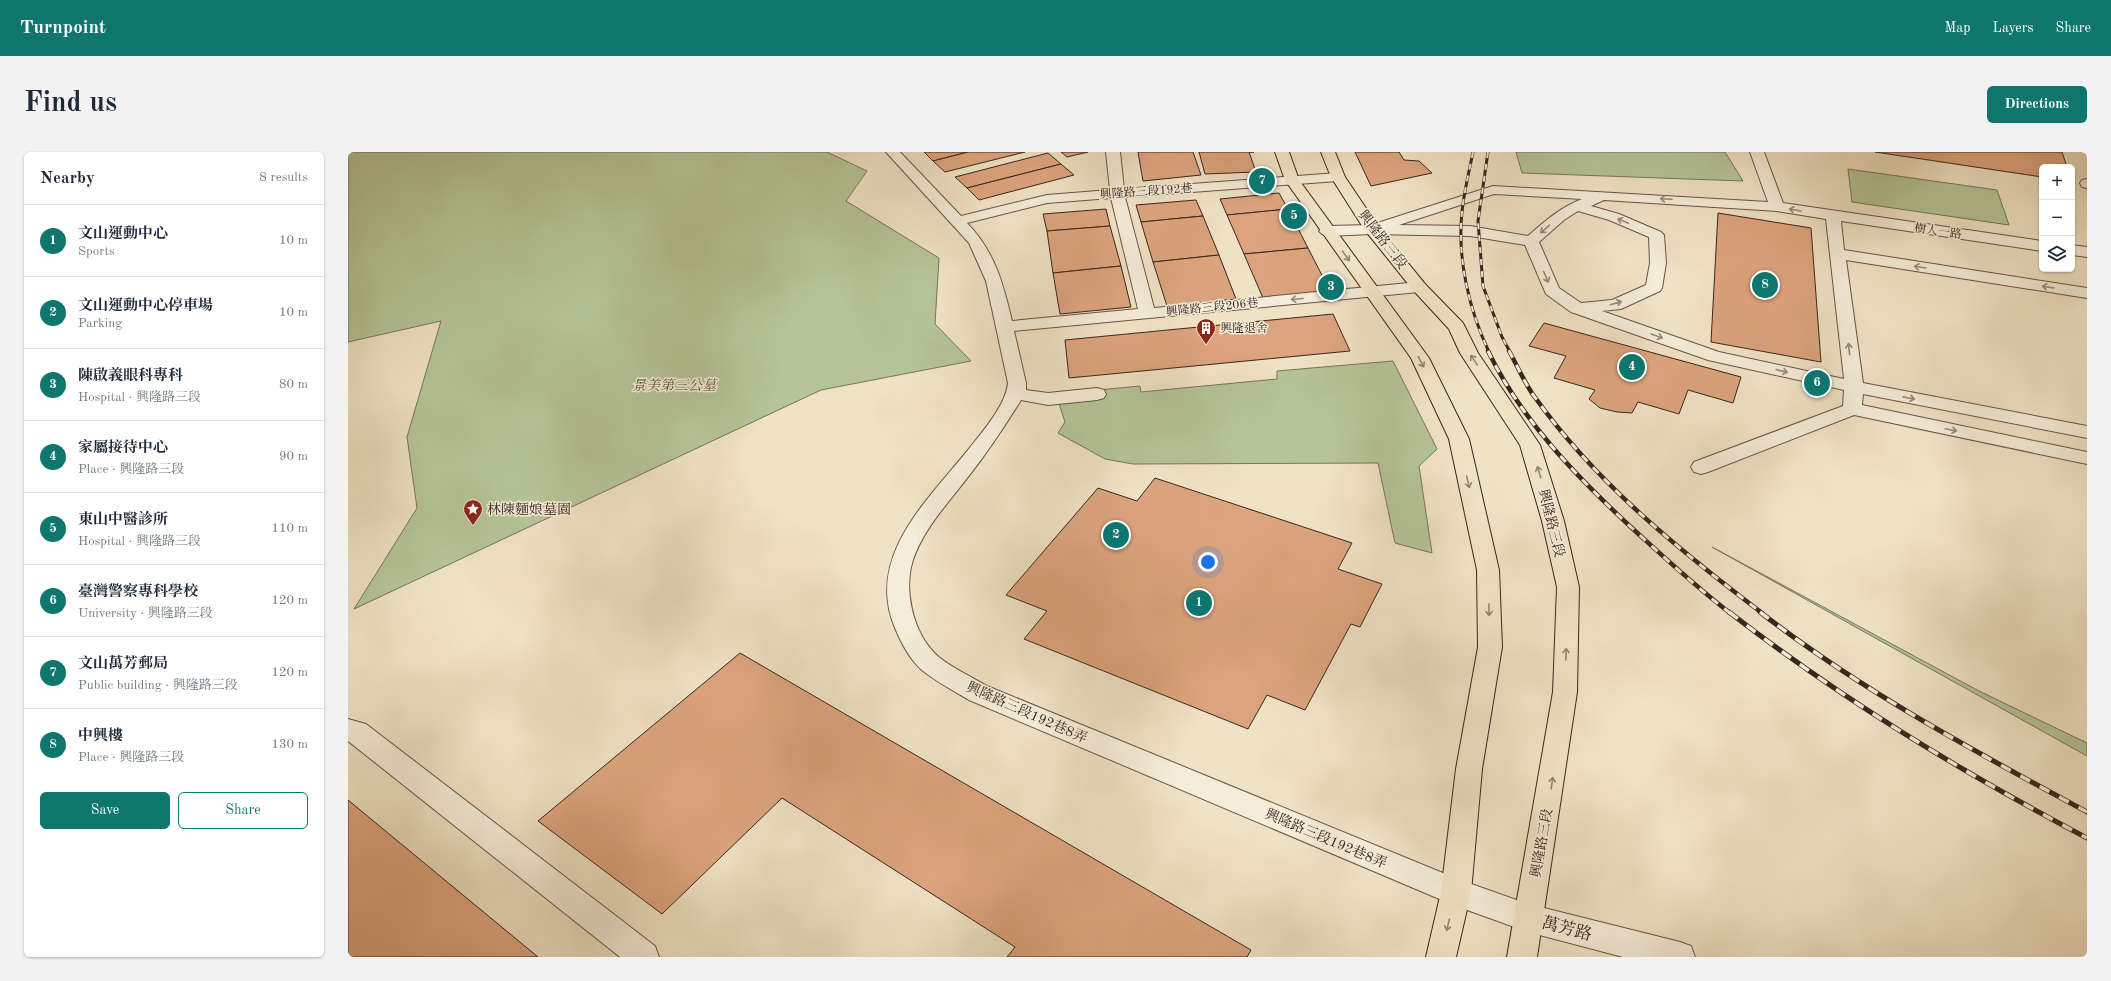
<!DOCTYPE html>
<html lang="en">
<head>
<meta charset="utf-8">
<style>
	:root { --surface:#fff; --page:#f2f2f3; --text:#1f2937; --muted:#747a83; --line:#e0e1e3; --accent:#0f766e }
	body { margin:0; font-family:"Old Standard TT","Noto Serif TC",serif; background:var(--page); color:var(--text) }
	.controls { position:absolute; right:12px; top:12px; display:grid; overflow:hidden; border-radius:6px; box-shadow:0 1px 3px #0004 }
	.controls button { width:36px; height:36px; display:grid; place-items:center; padding:0; border:0; border-bottom:1px solid var(--line); background:var(--surface); color:var(--text); font:20px sans-serif }
	.you { position:absolute; left:860px; top:410px; width:14px; height:14px; margin:-10px; border:3px solid #fff; border-radius:50%; background:#1a73e8; box-shadow:0 0 0 6px #1a73e833 }
	.badge { display:grid; place-items:center; width:26px; height:26px; border-radius:50%; background:var(--accent); color:#fff; font-size:13px; font-weight:700 }
	.pin { position:absolute; translate:-50% -50%; border:2px solid #fff; box-shadow:0 1px 4px #0006 }
	.list { margin:0; padding:0; list-style:none }
	h2 { display:flex; justify-content:space-between; align-items:center; height:52px; margin:0; padding:0 16px; font-size:17px }
	h2 small { font-size:13px; font-weight:400; color:var(--muted) }
	.list li { display:grid; grid-template-columns:26px 1fr auto; gap:12px; align-items:center; box-sizing:border-box; height:72px; padding:0 16px; border-top:1px solid var(--line) }
	.list b { display:block; font-size:15px; white-space:nowrap }
	.list p { margin:0; font-size:13px; white-space:nowrap; color:var(--muted) }
	.list em { font-size:13px; font-style:normal; color:var(--muted) }
	.actions { display:flex; gap:8px; padding:12px 16px }
	.actions a { flex:1; padding:9px 0; border:1px solid var(--accent); border-radius:6px; text-align:center; font-size:14px; color:var(--accent) }
	.actions .main { background:var(--accent); color:#fff }
	.icon { flex:none; width:22px; height:22px; fill:none; stroke:currentColor; stroke-width:2; stroke-linecap:round; stroke-linejoin:round }
	.map { position:relative; flex:none; width:1739px; height:805px; overflow:hidden; border-radius:6px }
	header { display:flex; align-items:center; gap:24px; box-sizing:border-box; height:56px; padding:0 20px; background:var(--accent); color:#fff }
	header strong { font-size:19px }
	nav { display:flex; gap:22px; margin-inline-start:auto; font-size:14px }
	.intro { display:flex; align-items:center; justify-content:space-between; box-sizing:border-box; height:96px; padding:0 24px }
	h1 { margin:0; font-size:28px }
	.button { padding:10px 18px; border-radius:6px; background:var(--accent); color:#fff; font-size:14px; font-weight:700 }
	main { display:flex; gap:24px; padding:0 24px }
	aside { flex:1; background:var(--surface); border-radius:6px; box-shadow:0 1px 3px #0004 }
	.map>svg:first-child { display:block }
</style>
</head>
<body>
<header>
<strong>Turnpoint</strong>
<nav><a>Map</a><a>Layers</a><a>Share</a></nav>
</header>
<div class="intro"><h1>Find us</h1><a class="button">Directions</a></div>
<main>
<aside>
<h2>Nearby<small>8 results</small></h2>
<ul class="list">
<li><span class="badge">1</span><div><b>文山運動中心</b><p>Sports</p></div><em>10 m</em></li>
<li><span class="badge">2</span><div><b>文山運動中心停車場</b><p>Parking</p></div><em>10 m</em></li>
<li><span class="badge">3</span><div><b>陳啟義眼科專科</b><p>Hospital · 興隆路三段</p></div><em>80 m</em></li>
<li><span class="badge">4</span><div><b>家屬接待中心</b><p>Place · 興隆路三段</p></div><em>90 m</em></li>
<li><span class="badge">5</span><div><b>東山中醫診所</b><p>Hospital · 興隆路三段</p></div><em>110 m</em></li>
<li><span class="badge">6</span><div><b>臺灣警察專科學校</b><p>University · 興隆路三段</p></div><em>120 m</em></li>
<li><span class="badge">7</span><div><b>文山萬芳郵局</b><p>Public building · 興隆路三段</p></div><em>120 m</em></li>
<li><span class="badge">8</span><div><b>中興樓</b><p>Place · 興隆路三段</p></div><em>130 m</em></li>
</ul>
<div class="actions"><a class="main">Save</a><a>Share</a></div>
</aside>
<div class="map">
<svg width="1739" height="805" viewBox="0 0 1739 805">
	<rect width="100%" height="100%" fill="#f0e3c5"/>
	<filter id="stains"><feTurbulence type="fractalNoise" baseFrequency=".005" numOctaves="4"/><feColorMatrix values="0 0 0 0 .2 0 0 0 0 .09 0 0 0 0 .02 0 0 0 .5 -.17"/></filter>
	<radialGradient id="worn" r=".72"><stop offset=".6" stop-color="#630" stop-opacity="0"/><stop offset="1" stop-color="#630" stop-opacity=".3"/></radialGradient>
	<!-- green -->
	<g fill="#b5c598" stroke="#78755a">
		<polygon points="0,0 479,0 519,19 498,49 591,106 587,172 623,209 473,238 6,457 69,356 59,285 93,169 0,190"/>
		<polygon points="1168,0 1377,0 1395,29 1174,21"/>
		<polygon points="1500,17 1649,38 1661,73 1504,50"/>
		<polygon points="1045,209 1089,297 1071,314 1084,401 1047,391 1030,311 785,312 757,307 710,281 717,270 708,242 792,234 793,240 929,227 929,219"/>
		<polygon points="1364,395 1631,539 1739,591 1739,604"/>
	</g>
	<!-- building -->
	<g fill="#dca47e" stroke="#3a251c">
		<polygon points="576,0 620,0 585,9"/>
		<polygon points="620,0 677,0 597,20 585,9"/>
		<polygon points="713,0 740,0 719,5"/>
		<polygon points="790,0 845,0 853,23 795,29"/>
		<polygon points="851,0 906,0 901,0 908,20 857,22"/>
		<polygon points="1007,0 1051,0 1056,8 1071,9 1084,21 1023,34"/>
		<polygon points="1527,0 1714,0 1719,15 1694,15 1694,25"/>
		<polygon points="700,1 713,12 619,36 607,25"/>
		<polygon points="713,12 726,23 631,48 619,36"/>
		<polygon points="931,41 940,57 879,63 872,47"/>
		<polygon points="848,48 855,64 793,70 788,53"/>
		<polygon points="758,57 762,74 699,79 695,62"/>
		<polygon points="940,57 960,96 896,102 879,63"/>
		<polygon points="1370,61 1463,76 1473,210 1363,190"/>
		<polygon points="855,64 871,103 805,110 793,70"/>
		<polygon points="762,74 773,114 705,121 699,79"/>
		<polygon points="960,96 982,139 915,146 896,102"/>
		<polygon points="871,103 888,147 819,154 805,110"/>
		<polygon points="773,114 783,155 712,162 705,121"/>
		<polygon points="985,162 1002,199 721,226 717,188"/>
		<polygon points="1196,171 1393,225 1385,251 1340,238 1331,262 1290,250 1284,261 1269,260 1252,256 1241,247 1247,238 1206,226 1218,204 1181,194"/>
		<polygon points="807,326 1004,391 990,417 1034,432 1012,475 1003,472 957,558 919,543 900,577 676,487 699,459 658,443 750,336 789,349"/>
		<polygon points="392,501 903,798 899,805 659,805 667,795 434,646 314,762 190,669"/>
		<polygon points="0,648 190,805 0,805"/>
	</g>
	<g fill="none" stroke-linecap="round" stroke-linejoin="round">
		<!-- minor casing -->
		<g stroke="#685446" stroke-width="2">
			<g id="minor">
				<path d="M538,0h14l61,64 86,-21 63,-5 -4,-38h14l4,37 214,-16 5,1 2,3 -2,3 -5,1 -213,16 29,111 265,-26 6,2 2,3 -2,3 -6,2 -405,39 12,52v7l22,3 49,-5 7,2 2,4 -2,4 -7,2 -49,5 -27,-5c-18,29 -36,56 -57,82 -17,22 -37,44 -48,70 -15,33 -4,83 24,106 14,11 32,19 47,28l473,194 68,24 152,38 11,4 4,11h-72l-95,-25 -72,-26 -487,-206c-15,-9 -32,-18 -46,-29 -12,-10 -22,-28 -28,-43 -30,-71 32,-127 73,-178 14,-18 38,-45 40,-67l-22,-102 -17,-38zM763,46l27,111 -126,12c-9,-38 -17,-69 -45,-98l80,-20z"/>
				<path d="M1402,0h14l19,51 259,38v10l-201,-30 3,29 243,38v10l-241,-38 17,123 224,43v12l-224,-44 -1,11 225,47v12l-233,-49 -146,57 -7,2 -7,-2 -3,-5 3,-5 149,-56 1,-16 -136,-30 -137,-48 -25,-18 -21,-49 -55,-9 -98,-2 -45,2 -5,-2 -3,-3 3,-3 5,-2 44,-1 122,-39 275,16zM1146,42l88,5c-21,8 -37,22 -54,37l-58,-10 -71,-1zM1256,48l173,11 49,8 18,160 -125,-27 -117,-41 19,-2 39,-18 2,-3 4,-25 -2,-28 -3,-3 -42,-18 -28,-8zM1230,59l31,9 40,17 1,26 -4,22 -34,15 -31,3 -22,-15 -20,-46 25,-22z"/>
				<polygon points="1739,27 1739,36 1734,35 1732,31 1734,28"/>
				<polygon points="1724,93 1739,95 1739,105 1724,103"/>
				<polygon points="0,567 18,572 307,794 311,805 272,805 0,589"/>
			</g>
		</g>
		<!-- major casing -->
		<g stroke="#3a251c" stroke-width="2">
			<g id="major">
				<polygon points="927,0 941,0 951,28 1081,206 1121,287 1151,418 1154,495 1134,617 1123,740 1108,805 1078,805 1093,740 1108,617 1130,495 1129,418 1101,287 1063,206 937,28"/>
				<polygon points="973,0 987,0 997,25 1030,74 1077,132 1115,171 1130,201 1192,293 1216,369 1231,435 1229,540 1189,805 1159,805 1205,540 1209,435 1194,369 1172,293 1112,201 1101,177 1065,138 1016,77 983,25"/>
			</g>
		</g>
		<!-- minor -->
		<use href="#minor" fill="#f5edd9" fill-rule="evenodd"/>
		<!-- major -->
		<use href="#major" fill="#f0e3c5" fill-rule="evenodd"/>
		<!-- rail-far2 casing -->
		<g stroke="#3a251c" stroke-width="3">
			<g id="rail-far2">
				<path d="M1125,0c-4,20 -9,40 -11,60 -5,46 7,98 27,140"/>
				<polyline points="1140,0 1130,69 1135,134 1154,185 1162,200"/>
			</g>
		</g>
		<!-- rail-far1 casing -->
		<g stroke="#3a251c" stroke-width="4.5">
			<g id="rail-far1">
				<path d="M1140,199c34,70 89,126 145,178 32,29 63,58 97,84"/>
				<path d="M1161,199c8,14 15,31 25,45 62,87 144,153 228,217"/>
			</g>
		</g>
		<!-- rail casing -->
		<g stroke="#3a251c" stroke-width="5">
			<g id="rail">
				<path d="M1381,460c114,88 231,159 358,226"/>
				<path d="M1412,460c102,79 214,139 327,200"/>
			</g>
		</g>
		<!-- rail-far2 -->
		<use href="#rail-far2" stroke="#f5edd9" stroke-width="2" stroke-dasharray="6" stroke-linecap="butt"/>
		<!-- rail-far1 -->
		<use href="#rail-far1" stroke="#f5edd9" stroke-width="3" stroke-dasharray="8" stroke-linecap="butt"/>
		<!-- rail -->
		<use href="#rail" stroke="#f5edd9" stroke-width="3.5" stroke-dasharray="11" stroke-linecap="butt"/>
	</g>
	<!-- one-way arrows -->
	<defs><path id="oneway-shaft" d="M-6 0H5M1.5-3L5.5 0L1.5 3" fill="none" stroke-width="1.6" stroke-linecap="round" stroke-linejoin="round"/></defs>
	<g stroke="#98897a">
		<use href="#oneway-shaft" transform="translate(1318 47) rotate(-177)"/>
		<use href="#oneway-shaft" transform="translate(1447 58) rotate(-170)"/>
		<use href="#oneway-shaft" transform="translate(1275 69) rotate(-157)"/>
		<use href="#oneway-shaft" transform="translate(1197 77) rotate(139)"/>
		<use href="#oneway-shaft" transform="translate(1572 115) rotate(-171)"/>
		<use href="#oneway-shaft" transform="translate(1198 125) rotate(67)"/>
		<use href="#oneway-shaft" transform="translate(1700 135) rotate(-171)"/>
		<use href="#oneway-shaft" transform="translate(949 147) rotate(175)"/>
		<use href="#oneway-shaft" transform="translate(1268 151) rotate(-16)"/>
		<use href="#oneway-shaft" transform="translate(1309 184) rotate(20)"/>
		<use href="#oneway-shaft" transform="translate(1501 197) rotate(-97)"/>
		<use href="#oneway-shaft" transform="translate(1434 219) rotate(13)"/>
		<use href="#oneway-shaft" transform="translate(1561 246) rotate(11)"/>
		<use href="#oneway-shaft" transform="translate(1603 278) rotate(12)"/>
	</g>
	<g stroke="#958470">
		<use href="#oneway-shaft" transform="translate(998 104) rotate(54)"/>
		<use href="#oneway-shaft" transform="translate(1126 208) rotate(-124)"/>
		<use href="#oneway-shaft" transform="translate(1073 210) rotate(62)"/>
		<use href="#oneway-shaft" transform="translate(1191 320) rotate(-107)"/>
		<use href="#oneway-shaft" transform="translate(1120 330) rotate(77)"/>
		<use href="#oneway-shaft" transform="translate(1141 458) rotate(89)"/>
		<use href="#oneway-shaft" transform="translate(1218 502) rotate(-88)"/>
		<use href="#oneway-shaft" transform="translate(1204 631) rotate(-82)"/>
		<use href="#oneway-shaft" transform="translate(1100 773) rotate(103)"/>
	</g>
	<!-- icons -->
	<defs>
		<g id="building-pin" transform="scale(1)"><path d="M0 17L-7.5 6A9.5 9.5 0 1 1 7.5 6Z" fill="#8f2418" stroke="#f5edd9"/><path d="M-4-6H4V6H1V3H-1V6H-4ZM-2.5-4.3h1.7v1.8h-1.7ZM.8-4.3h1.7v1.8H.8ZM-2.5-1h1.7V.8h-1.7ZM.8-1h1.7V.8H.8Z" fill="#fff"/></g>
		<g id="sight-pin" transform="scale(1)"><path d="M0 17L-7.5 6A9.5 9.5 0 1 1 7.5 6Z" fill="#8f2418" stroke="#f5edd9"/><path d="M0-6L1.8-2.2L6-1.7L2.9 1.2L3.7 5.4L0 3.3L-3.7 5.4L-2.9 1.2L-6-1.7L-1.8-2.2Z" fill="#fff"/></g>
	</defs>
	<g fill-rule="evenodd">
		<use href="#building-pin" x="858" y="176"/>
		<use href="#sight-pin" x="125" y="357"/>
	</g>
	<g text-anchor="middle" stroke-width="3" stroke-linejoin="round" paint-order="stroke">
		<!-- far-street labels -->
		<g font-size="12" fill="#3a251c" stroke="#f5edd9">
			<text transform="translate(798 39) rotate(-4)" y="4">興隆路三段192巷</text>
			<text transform="translate(1590 79) rotate(8)" y="4">樹人一路</text>
			<text transform="translate(864 155) rotate(-6)" y="4">興隆路三段206巷</text>
		</g>
		<!-- far-poi labels -->
		<g font-size="12" fill="#3a251c" stroke="#f5edd9" text-anchor="start">
			<text x="872" y="180">興隆退舍</text>
		</g>
		<!-- street labels -->
		<g font-size="14" fill="#3a251c" stroke="#f5edd9">
			<text transform="translate(1035 87) rotate(52)" y="5">興隆路三段</text>
			<text transform="translate(1204 371) rotate(76)" y="5">興隆路三段</text>
			<text transform="translate(679 560) rotate(24)" y="5">興隆路三段192巷8弄</text>
			<text transform="translate(978 686) rotate(23)" y="5">興隆路三段192巷8弄</text>
			<text transform="translate(1193 691) rotate(-80)" y="5">興隆路三段</text>
		</g>
		<!-- park labels -->
		<g font-size="14" font-style="italic" fill="#594d3b" stroke="#f5edd9">
			<text x="326" y="238">景美第三公墓</text>
		</g>
		<!-- poi labels -->
		<g font-size="14" fill="#3a251c" stroke="#f5edd9" text-anchor="start">
			<text x="139" y="362">林陳麵娘墓園</text>
		</g>
		<!-- near-street labels -->
		<g font-size="17" fill="#3a251c" stroke="#f5edd9">
			<text transform="translate(1219 776) rotate(15)" y="6">萬芳路</text>
		</g>
	</g>
	<rect width="100%" height="100%" filter="url(#stains)"/>
	<rect width="100%" height="100%" fill="url(#worn)"/>
</svg>
<div class="controls">
<button>+</button>
<button>−</button>
<button><svg class="icon" aria-label="layers" viewBox="0 0 24 24"><path d="M12 4l9 5-9 5-9-5zM3 14l9 5 9-5"/></svg></button>
</div>
<div class="you"></div>
<div class="pin badge" style="left:851px;top:451px">1</div>
<div class="pin badge" style="left:768px;top:383px">2</div>
<div class="pin badge" style="left:983px;top:135px">3</div>
<div class="pin badge" style="left:1284px;top:215px">4</div>
<div class="pin badge" style="left:946px;top:64px">5</div>
<div class="pin badge" style="left:1469px;top:231px">6</div>
<div class="pin badge" style="left:914px;top:29px">7</div>
<div class="pin badge" style="left:1417px;top:133px">8</div>
</div>
</main>
</body>
</html>
